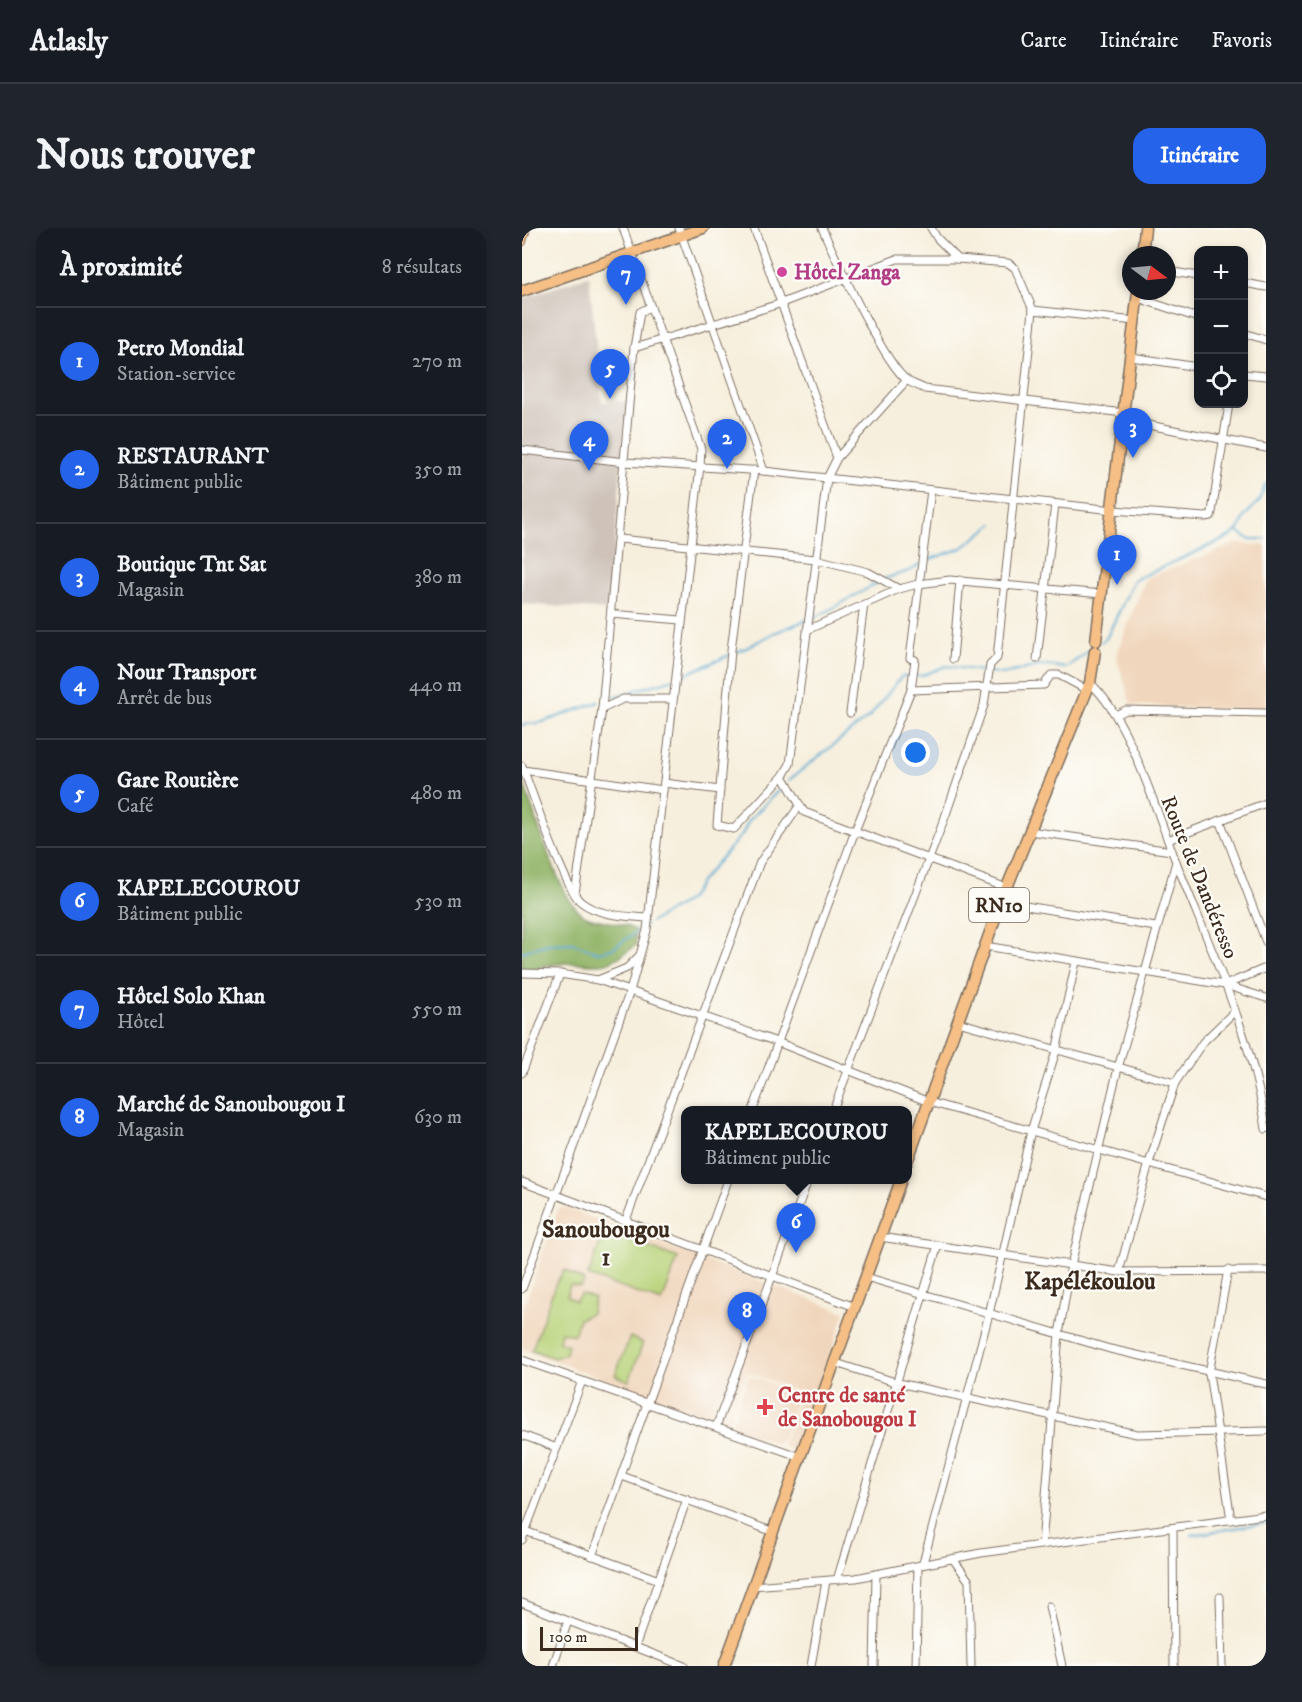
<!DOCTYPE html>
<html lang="fr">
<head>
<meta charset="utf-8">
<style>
	:root { --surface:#171b24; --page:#20242c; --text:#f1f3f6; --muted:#9ea1a6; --line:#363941; --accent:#2563eb }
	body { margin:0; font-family:"IM FELL DW Pica",serif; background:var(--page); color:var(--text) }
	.controls { position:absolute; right:18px; top:18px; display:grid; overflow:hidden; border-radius:12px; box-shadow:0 3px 9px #0003 }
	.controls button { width:54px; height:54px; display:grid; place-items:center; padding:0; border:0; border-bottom:2px solid var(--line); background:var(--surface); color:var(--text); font:30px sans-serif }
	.compass { position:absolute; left:600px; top:18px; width:54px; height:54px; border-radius:50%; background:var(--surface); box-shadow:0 3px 9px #0003; rotate:106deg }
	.scale { position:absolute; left:18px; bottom:15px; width:98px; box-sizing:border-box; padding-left:6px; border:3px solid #3b2a1e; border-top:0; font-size:16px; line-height:21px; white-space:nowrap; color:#3b2a1e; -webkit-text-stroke:4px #fdfcf7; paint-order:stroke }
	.you { position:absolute; left:394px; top:525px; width:21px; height:21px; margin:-15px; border:4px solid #fff; border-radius:50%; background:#1a73e8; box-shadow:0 0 0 9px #1a73e833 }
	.badge { display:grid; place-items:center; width:39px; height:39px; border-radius:50%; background:var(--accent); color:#fff; font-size:20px; font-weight:700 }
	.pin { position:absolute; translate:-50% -50px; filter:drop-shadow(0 2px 3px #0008) }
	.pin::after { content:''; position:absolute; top:32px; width:21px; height:18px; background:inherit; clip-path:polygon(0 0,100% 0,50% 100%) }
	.popup { position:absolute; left:159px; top:878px; width:231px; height:78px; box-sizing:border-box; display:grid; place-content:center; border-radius:12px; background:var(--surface); filter:drop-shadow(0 2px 4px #0005); font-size:20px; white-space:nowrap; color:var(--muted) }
	.popup b { font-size:22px; color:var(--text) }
	.popup::after { content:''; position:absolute; left:50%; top:100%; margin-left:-12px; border:12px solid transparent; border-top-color:var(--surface) }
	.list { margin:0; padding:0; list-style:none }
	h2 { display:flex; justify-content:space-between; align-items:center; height:78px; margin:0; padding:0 24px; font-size:26px }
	h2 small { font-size:20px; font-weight:400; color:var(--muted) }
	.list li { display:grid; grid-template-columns:39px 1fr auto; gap:18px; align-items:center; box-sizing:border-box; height:108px; padding:0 24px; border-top:2px solid var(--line) }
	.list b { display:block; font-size:22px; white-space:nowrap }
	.list p { margin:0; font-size:20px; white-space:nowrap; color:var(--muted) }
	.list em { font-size:20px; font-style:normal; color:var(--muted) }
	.icon { flex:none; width:33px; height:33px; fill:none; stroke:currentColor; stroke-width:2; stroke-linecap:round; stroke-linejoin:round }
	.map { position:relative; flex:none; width:744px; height:1438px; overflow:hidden; border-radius:18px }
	header { display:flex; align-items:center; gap:36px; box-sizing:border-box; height:84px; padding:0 30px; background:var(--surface); border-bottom:2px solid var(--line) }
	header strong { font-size:28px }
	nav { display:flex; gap:33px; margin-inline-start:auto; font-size:21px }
	.intro { display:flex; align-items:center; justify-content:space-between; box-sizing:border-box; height:144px; padding:0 36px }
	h1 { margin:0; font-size:42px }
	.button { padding:15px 27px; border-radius:18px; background:var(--accent); color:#fff; font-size:21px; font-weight:700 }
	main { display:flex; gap:36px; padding:0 36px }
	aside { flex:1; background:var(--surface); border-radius:18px; box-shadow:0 3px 9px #0003 }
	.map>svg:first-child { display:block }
</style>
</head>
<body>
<header>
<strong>Atlasly</strong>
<nav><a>Carte</a><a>Itinéraire</a><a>Favoris</a></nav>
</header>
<div class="intro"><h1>Nous trouver</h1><a class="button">Itinéraire</a></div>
<main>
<aside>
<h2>À proximité<small>8 résultats</small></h2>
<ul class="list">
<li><span class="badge">1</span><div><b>Petro Mondial</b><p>Station-service</p></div><em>270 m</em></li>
<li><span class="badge">2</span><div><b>RESTAURANT</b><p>Bâtiment public</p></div><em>350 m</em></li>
<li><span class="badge">3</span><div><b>Boutique Tnt Sat</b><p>Magasin</p></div><em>380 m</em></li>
<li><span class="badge">4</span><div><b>Nour Transport</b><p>Arrêt de bus</p></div><em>440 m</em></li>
<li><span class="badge">5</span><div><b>Gare Routière</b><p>Café</p></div><em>480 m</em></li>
<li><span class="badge">6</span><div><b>KAPELECOUROU</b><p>Bâtiment public</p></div><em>530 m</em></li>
<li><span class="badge">7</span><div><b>Hôtel Solo Khan</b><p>Hôtel</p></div><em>550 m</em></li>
<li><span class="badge">8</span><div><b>Marché de Sanoubougou I</b><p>Magasin</p></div><em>630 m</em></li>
</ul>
</aside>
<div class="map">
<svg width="744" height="1438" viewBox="0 0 744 1438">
	<rect width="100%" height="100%" fill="#fdfcf7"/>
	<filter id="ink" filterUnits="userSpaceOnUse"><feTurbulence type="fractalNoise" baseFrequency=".0167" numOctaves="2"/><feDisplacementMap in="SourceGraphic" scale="12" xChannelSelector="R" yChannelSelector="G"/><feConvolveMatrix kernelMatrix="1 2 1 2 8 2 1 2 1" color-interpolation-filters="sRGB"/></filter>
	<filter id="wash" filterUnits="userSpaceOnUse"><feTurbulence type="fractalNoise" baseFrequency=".008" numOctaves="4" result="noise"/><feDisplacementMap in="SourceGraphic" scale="24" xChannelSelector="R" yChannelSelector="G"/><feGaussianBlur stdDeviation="1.35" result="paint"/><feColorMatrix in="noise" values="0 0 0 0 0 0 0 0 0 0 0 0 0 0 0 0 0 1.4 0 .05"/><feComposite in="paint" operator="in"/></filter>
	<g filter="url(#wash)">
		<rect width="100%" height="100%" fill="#f7efdd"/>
		<!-- built -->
		<g fill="#f0d6bc">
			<polygon points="716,315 744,318 744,482 609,477 594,427 624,350"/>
			<polygon points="41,979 323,1084 275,1224 260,1218 279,1165 225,1144 206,1197 0,1121 0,1083 36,982"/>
			<polygon points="226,1147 276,1166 261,1211 254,1215 214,1201 210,1193"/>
		</g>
		<!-- industrial -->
		<polygon fill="#cec2b9" points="67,47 80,174 105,173 87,382 0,376 0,71"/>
		<!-- green -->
		<g fill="#b7d278" stroke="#797e4b" stroke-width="1.5">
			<polygon points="82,1004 156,1030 140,1074 66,1048"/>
			<polygon points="42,1042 62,1053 59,1059 48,1057 45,1068 53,1073 59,1066 72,1070 69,1085 57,1091 52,1107 39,1104 37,1114 46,1117 44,1126 32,1130 10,1122 33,1057"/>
			<polygon points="108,1109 121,1115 107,1153 93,1147"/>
		</g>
		<!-- forest -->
		<path fill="#91b468" stroke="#666f43" stroke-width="1.5" d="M0,551c11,29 37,120 60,135 17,10 37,6 53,16l1,15c-39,31 -37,14 -78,19 -12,1 -23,6 -36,6z"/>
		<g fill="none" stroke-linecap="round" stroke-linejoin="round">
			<!-- stream -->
			<g stroke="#58a9d3" stroke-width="2">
				<polyline points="715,303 727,311 744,311"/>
				<polyline points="403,333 440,320 471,296"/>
				<polyline points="362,351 390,342 398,336"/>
				<polyline points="579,414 584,411 612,352 709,308 718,300 723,288 737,273 744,255"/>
				<polyline points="157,449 224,420 252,405 302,385 357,354"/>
				<polyline points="83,471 152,451"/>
				<polyline points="0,497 21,494 77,474"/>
				<polyline points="267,552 348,488 380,448 399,448 424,438 481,446 521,437 544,440 569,421"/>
				<polyline points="129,694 167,672 179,653 221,605 227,592 263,556"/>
				<polyline points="0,724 26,716 51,715 76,724 90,721 124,697"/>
				<polyline points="669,1307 744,1295"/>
			</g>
		</g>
	</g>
	<g filter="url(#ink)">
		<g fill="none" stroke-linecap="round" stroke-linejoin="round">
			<!-- minor casing -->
			<g stroke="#7d6f61" stroke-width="9">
				<g id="minor">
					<polyline points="157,0 242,243"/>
					<polyline points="232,0 315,230"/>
					<path d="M300,0c13,29 63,138 86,153 5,3 11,5 17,8l199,24"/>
					<polyline points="409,0 415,10 436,31"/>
					<polyline points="645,43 676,48"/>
					<polyline points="722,55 744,59"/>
					<polyline points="616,70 676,90"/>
					<polyline points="511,82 613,93"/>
					<polyline points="722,105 744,112"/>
					<polyline points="112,120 257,76 375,31 436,31 486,35 493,40 511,82 475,430 468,437 462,477 423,589 311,882"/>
					<polyline points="609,129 676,139"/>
					<polyline points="722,146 744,148"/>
					<polyline points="385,152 315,230 305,250 268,536 261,548 282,584 485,660"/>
					<polyline points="601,192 744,220"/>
					<polyline points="0,222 103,234 242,243 591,282 683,289 689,288 690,284 707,176"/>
					<polyline points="232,242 209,422 195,597 212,601 261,548"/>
					<polyline points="97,311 294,331 346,344 377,361"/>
					<polyline points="89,386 159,392"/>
					<polyline points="285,402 377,361 396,356 428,352 580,366"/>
					<polyline points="431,431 438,352"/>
					<polyline points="515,431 533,276"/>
					<path d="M568,455c38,33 64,122 83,171 34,88 80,182 93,275"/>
					<polyline points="389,462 393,432 388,430 409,262"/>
					<polyline points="80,481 112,120 118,84 128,79"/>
					<polyline points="328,485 342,376"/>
					<polyline points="594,487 604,482 744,485"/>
					<path d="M0,538c10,25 43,124 59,136 18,14 45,14 66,16"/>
					<polyline points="1,542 141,562"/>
					<polyline points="142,555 198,562"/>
					<polyline points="698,592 744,714"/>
					<polyline points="507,603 650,623"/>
					<polyline points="646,612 744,575"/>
					<polyline points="53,666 80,481 101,471 150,471"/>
					<polyline points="479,674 634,699"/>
					<polyline points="463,718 703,757"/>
					<polyline points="744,740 703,757 744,770"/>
					<polyline points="0,745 38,746 76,752 255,814 407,874 744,969"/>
					<polyline points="76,752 105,740 117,728"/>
					<polyline points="436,794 653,855"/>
					<polyline points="0,845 38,746"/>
					<polyline points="231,882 333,603 389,462 522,457 529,447 537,447 565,462"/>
					<polyline points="0,954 333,1079"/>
					<polyline points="104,992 238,634 278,577"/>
					<polyline points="358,1009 597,1044 744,1043"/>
					<polyline points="706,1042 687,1145 709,1292"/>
					<polyline points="597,1044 627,935 653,855 681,814 712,784"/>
					<polyline points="344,1049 588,1121 744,1156"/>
					<polyline points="0,1061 108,763 125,702 178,238 179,221 101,0"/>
					<polyline points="0,1132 279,1229"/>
					<polyline points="314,1135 376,1155 615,1206 744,1203"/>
					<polyline points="194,1199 286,952"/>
					<polyline points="0,1207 35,1220"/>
					<polyline points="100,1248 249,1303"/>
					<polyline points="651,1300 652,1438"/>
					<polyline points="3,1303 137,1352"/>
					<polyline points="0,1312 60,1153"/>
					<polyline points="520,1317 537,1106 549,1037 596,840 654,634"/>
					<polyline points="70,1328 206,952"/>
					<polyline points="431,1331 447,1353 449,1438"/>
					<polyline points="401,1335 467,1086 509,903 534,823 554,734"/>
					<polyline points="315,1352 416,1017"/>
					<polyline points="230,1358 334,1350 459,1325 744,1287"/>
					<polyline points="698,1369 700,1438"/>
					<polyline points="0,1375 162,1438"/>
					<polyline points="527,1378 540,1438"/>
					<polyline points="113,1419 165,1271"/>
					<polyline points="31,1438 46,1393"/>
					<polyline points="289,1438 304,1353"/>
					<polyline points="352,1438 354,1346"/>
					<polyline points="394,1438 396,1338"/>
				</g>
			</g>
			<!-- major casing -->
			<g stroke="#7d6f61" stroke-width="10">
				<polyline id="major" points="0,14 4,0"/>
			</g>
			<!-- highway casing -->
			<g stroke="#7d6f61" stroke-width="13">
				<g id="highway">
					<polyline points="620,27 623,0"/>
					<polyline points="0,63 181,0"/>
					<polyline points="574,413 616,63"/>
					<polyline points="385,934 479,674 568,455 573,423"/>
					<polyline points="202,1438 379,952"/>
				</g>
			</g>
			<!-- minor -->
			<use href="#minor" stroke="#fff" stroke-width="7"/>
			<!-- major -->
			<use href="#major" stroke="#f5bf86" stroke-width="8"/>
			<!-- highway -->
			<use href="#highway" stroke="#f5bf86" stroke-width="10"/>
		</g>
	</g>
	<!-- markers -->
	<circle fill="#d1479c" stroke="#fdfcf7" stroke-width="2" cx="260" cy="44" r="6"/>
	<path fill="#e0444e" stroke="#fdfcf7" stroke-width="2" d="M240 1170h6v6h6v6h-6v6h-6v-6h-6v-6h6z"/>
	<g text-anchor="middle" stroke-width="4.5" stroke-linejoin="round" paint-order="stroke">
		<!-- shield labels -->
		<rect fill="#fdfcf7" stroke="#75695f" stroke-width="1.5" x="447" y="660" width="60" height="34" rx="4.5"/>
		<g font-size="20" font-weight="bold" fill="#3b2a1e">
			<text x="477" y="684">RN10</text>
		</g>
		<!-- hotel labels -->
		<g font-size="21" font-weight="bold" fill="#b23c85" stroke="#fdfcf7" text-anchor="start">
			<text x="272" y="51">Hôtel Zanga</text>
		</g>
		<!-- street labels -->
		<g font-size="21" fill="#3b2a1e" stroke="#fdfcf7">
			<text transform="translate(678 649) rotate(68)" y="7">Route de Dandéresso</text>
		</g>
		<!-- health labels -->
		<g font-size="21" font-weight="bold" fill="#be3a42" stroke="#fdfcf7" text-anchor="start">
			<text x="256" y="1174">Centre de santé<tspan x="256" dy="24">de Sanobougou I</tspan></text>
		</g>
		<!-- quarter labels -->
		<g font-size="24" font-weight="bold" fill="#3b2a1e" stroke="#fdfcf7">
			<text x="84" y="1009">Sanoubougou<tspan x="84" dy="28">1</tspan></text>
			<text x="568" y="1061">Kapélékoulou</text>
		</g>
	</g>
</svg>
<div class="controls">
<button>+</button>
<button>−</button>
<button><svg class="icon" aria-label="locate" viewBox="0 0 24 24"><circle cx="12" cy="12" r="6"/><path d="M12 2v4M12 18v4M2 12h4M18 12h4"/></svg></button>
</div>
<svg class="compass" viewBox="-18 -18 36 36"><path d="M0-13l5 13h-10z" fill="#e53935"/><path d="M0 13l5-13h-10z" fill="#9ea1a6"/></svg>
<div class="scale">100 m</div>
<div class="you"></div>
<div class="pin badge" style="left:595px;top:357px">1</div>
<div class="pin badge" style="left:205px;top:241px">2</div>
<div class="pin badge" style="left:611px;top:230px">3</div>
<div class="pin badge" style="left:67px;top:243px">4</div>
<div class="pin badge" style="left:88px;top:171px">5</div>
<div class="pin badge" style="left:274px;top:1025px">6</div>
<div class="popup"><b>KAPELECOUROU</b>Bâtiment public</div>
<div class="pin badge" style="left:104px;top:77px">7</div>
<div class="pin badge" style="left:225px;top:1114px">8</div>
</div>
</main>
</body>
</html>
